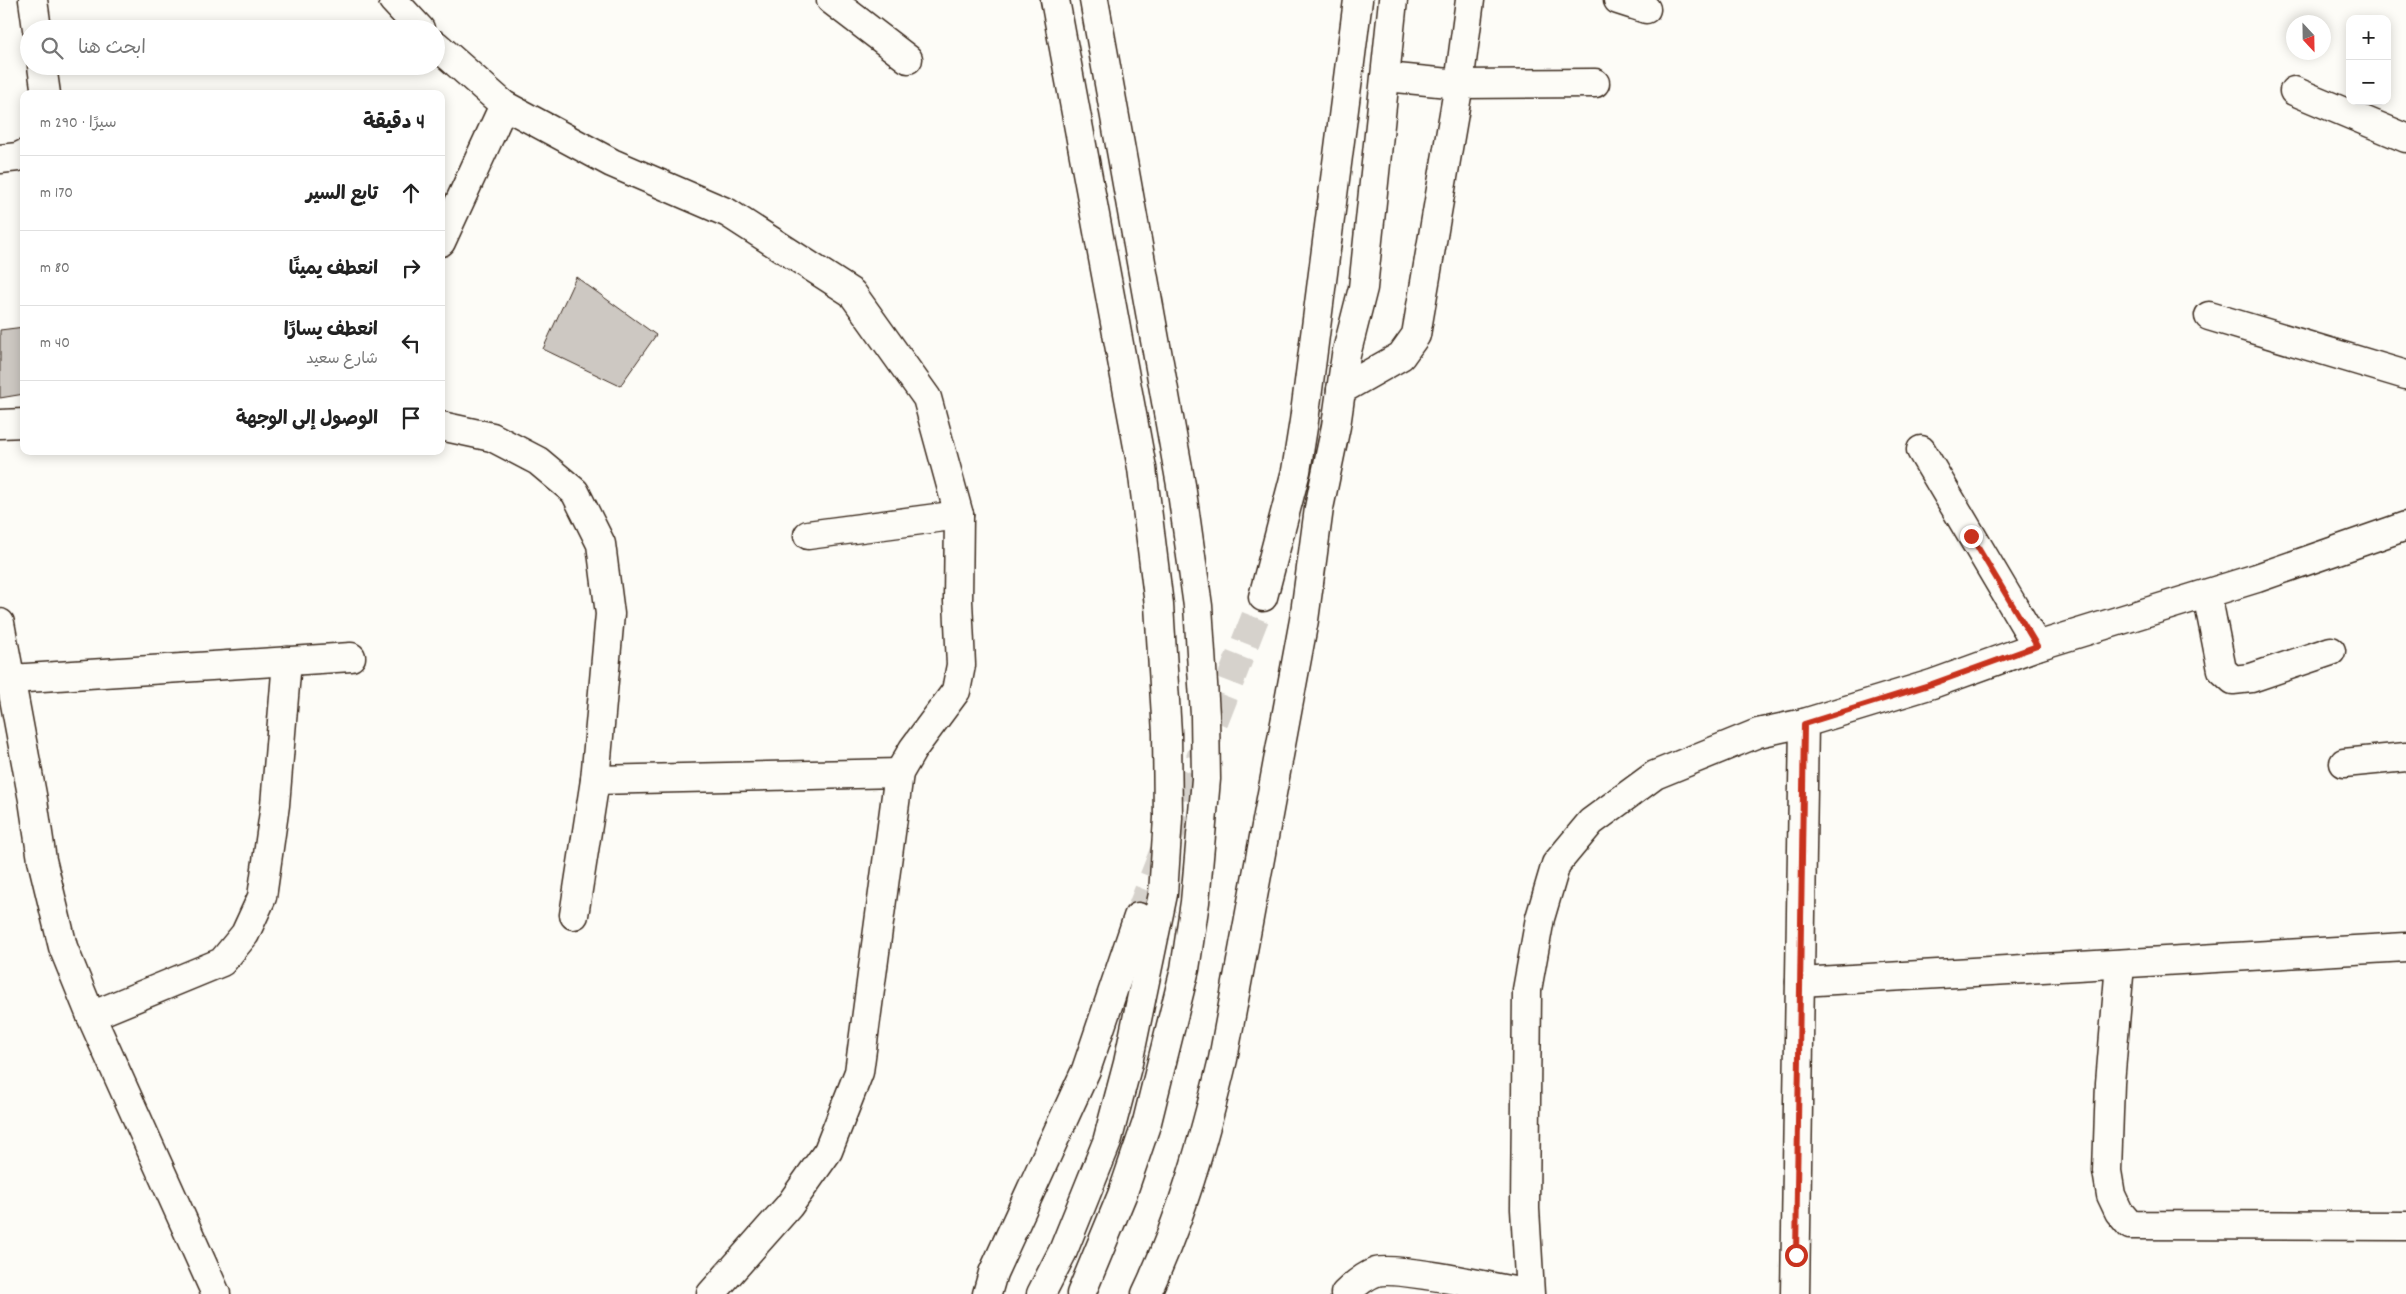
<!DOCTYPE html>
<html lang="ar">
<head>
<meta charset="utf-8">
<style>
	:root { --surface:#fff; --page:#f2f2f2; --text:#222; --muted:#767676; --line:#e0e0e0 }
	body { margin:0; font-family:Dekko,"Playpen Sans Arabic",sans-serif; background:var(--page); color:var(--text); direction:rtl }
	.controls { position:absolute; right:15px; top:15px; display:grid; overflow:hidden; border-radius:10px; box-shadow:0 2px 12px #0003 }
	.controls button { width:45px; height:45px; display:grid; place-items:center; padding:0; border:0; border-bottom:1px solid var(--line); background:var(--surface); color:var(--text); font:25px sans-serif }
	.compass { position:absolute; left:2286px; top:15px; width:45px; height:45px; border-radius:50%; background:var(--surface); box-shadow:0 2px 12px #0003; rotate:158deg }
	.stop { position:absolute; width:15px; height:15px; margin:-11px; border:4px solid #c8321e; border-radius:50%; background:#fff }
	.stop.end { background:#c8321e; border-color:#fff; box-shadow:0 1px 5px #0008 }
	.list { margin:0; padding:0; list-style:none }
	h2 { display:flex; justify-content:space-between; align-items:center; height:65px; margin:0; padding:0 20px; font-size:21px }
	h2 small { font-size:16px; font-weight:400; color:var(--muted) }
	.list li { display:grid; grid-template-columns:32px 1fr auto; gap:15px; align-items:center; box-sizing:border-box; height:75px; padding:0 20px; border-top:1px solid var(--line) }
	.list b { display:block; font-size:19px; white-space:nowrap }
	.list p { margin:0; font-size:16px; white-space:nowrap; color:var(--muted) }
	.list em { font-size:16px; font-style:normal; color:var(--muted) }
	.icon { flex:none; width:28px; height:28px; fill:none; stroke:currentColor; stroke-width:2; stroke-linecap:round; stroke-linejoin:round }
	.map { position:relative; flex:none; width:2406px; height:1294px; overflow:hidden; direction:ltr }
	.search { position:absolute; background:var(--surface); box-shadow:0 2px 12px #0003; left:20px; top:20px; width:425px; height:55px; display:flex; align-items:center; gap:12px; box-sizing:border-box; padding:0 18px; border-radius:28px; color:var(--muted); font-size:19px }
	.panel { position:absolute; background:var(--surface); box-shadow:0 2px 12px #0003; left:20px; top:90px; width:425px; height:365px; border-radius:10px; direction:rtl }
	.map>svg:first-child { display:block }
</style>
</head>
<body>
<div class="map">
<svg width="2406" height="1294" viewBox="0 0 2406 1294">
	<rect width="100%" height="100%" fill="#fdfcf7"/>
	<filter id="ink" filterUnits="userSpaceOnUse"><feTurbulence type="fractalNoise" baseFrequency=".02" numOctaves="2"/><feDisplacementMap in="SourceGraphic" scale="10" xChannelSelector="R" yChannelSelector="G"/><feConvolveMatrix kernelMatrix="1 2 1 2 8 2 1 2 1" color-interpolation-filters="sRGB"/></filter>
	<g filter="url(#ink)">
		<!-- building -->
		<g fill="#cdc8c2" stroke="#3b2a1e">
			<polygon points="576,277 656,335 620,386 543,349"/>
			<polygon points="24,327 24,394 0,398 0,330"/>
		</g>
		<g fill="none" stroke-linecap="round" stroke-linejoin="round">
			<!-- major-tunnel -->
			<polyline stroke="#d6d2cc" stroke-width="28" stroke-dasharray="28 14" stroke-linecap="butt" points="1138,917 1263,597"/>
			<!-- minor casing -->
			<g stroke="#3b2a1e" stroke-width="31">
				<g id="minor">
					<polyline points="33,0 37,29"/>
					<polyline points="393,0 420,29"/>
					<polyline points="831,0 908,59"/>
					<polyline points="1618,0 1646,9"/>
					<polyline points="436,45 504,105 612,163 728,213 852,293 927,398 959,515 958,601 961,665 956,691 913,749 899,773 859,1072 828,1151 789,1206 711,1294"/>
					<polyline points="42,66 46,94"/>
					<polyline points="1386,77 1459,84 1595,83"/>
					<polyline points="2294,91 2406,138"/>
					<polyline points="0,159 18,157 24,154"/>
					<polyline points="441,242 504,105"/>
					<polyline points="2209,316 2406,375"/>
					<polyline points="1341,390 1401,356 1416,335 1459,84 1470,0"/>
					<polyline points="0,424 24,423"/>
					<polyline points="441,426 492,437 538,461 575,492 601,544 610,614 595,780 574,915"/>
					<polyline points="1921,450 2037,646"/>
					<polyline points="808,535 959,515"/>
					<polyline points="2207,594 2222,670 2233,680 2251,678 2331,651"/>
					<polyline points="0,623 33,800 42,860 63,947 91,1016 216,1294"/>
					<polyline points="11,679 351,657"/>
					<polyline points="2344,763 2406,757"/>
					<polyline points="595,780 899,773"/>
					<polyline points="2120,964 2110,1083 2107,1171 2111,1195 2119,1212 2130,1225 2406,1226"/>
					<polyline points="1800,982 2406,947"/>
					<polyline points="91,1016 222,962 245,934 262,897 275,805 287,661"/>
					<path d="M1345,1294c8,-8 20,-18 31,-22 22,-6 125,17 153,22"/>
					<polyline points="1530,1294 1525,1209 1527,990 1540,918 1556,864 1591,822 1655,775 1758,733 1804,723"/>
					<polyline points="1795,1294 1804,723 1932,684 2037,646 2257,578 2406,526"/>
				</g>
			</g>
			<!-- major casing -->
			<g stroke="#3b2a1e" stroke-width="31">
				<g id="major">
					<polyline points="1263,597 1296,471 1304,421 1358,0"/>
					<polyline points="987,1294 993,1273 1086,1070 1138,917"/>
					<path d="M1146,1294c35,-74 58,-155 77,-235l81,-439 15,-112 17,-82 10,-71 17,-67 30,-288"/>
				</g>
			</g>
			<!-- highway casing -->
			<g stroke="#3b2a1e" stroke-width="31">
				<g id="highway">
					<polyline points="1041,1294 1063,1251 1107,1142 1128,1063 1163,894 1168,818 1167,733 1159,605 1142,468 1055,0"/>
					<polyline points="1081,1294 1122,1195 1147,1122 1185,969 1195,902 1206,779 1205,715 1198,606 1181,485 1094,0"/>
				</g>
			</g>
			<!-- minor -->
			<use href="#minor" stroke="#fdfcf7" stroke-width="28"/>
			<!-- major -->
			<use href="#major" stroke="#fdfcf7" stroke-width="28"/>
			<!-- highway -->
			<use href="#highway" stroke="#fdfcf7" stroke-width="28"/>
		</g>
	</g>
	<g fill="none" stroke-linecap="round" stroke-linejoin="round" filter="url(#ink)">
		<!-- route -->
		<polyline stroke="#c8321e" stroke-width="6" points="1796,1255 1804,724 1932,684 2037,646 1971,536"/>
	</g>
</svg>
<div class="controls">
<button>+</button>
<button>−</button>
</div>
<svg class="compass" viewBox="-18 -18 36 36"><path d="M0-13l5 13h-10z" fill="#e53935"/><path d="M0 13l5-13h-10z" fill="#767676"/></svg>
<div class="stop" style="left:1796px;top:1255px"></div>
<div class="stop end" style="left:1971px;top:536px"></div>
<div class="search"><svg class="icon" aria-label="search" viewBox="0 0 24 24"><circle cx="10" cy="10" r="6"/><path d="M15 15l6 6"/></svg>ابحث هنا</div>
<section class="panel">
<h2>4 دقيقة<small>سيرًا · 290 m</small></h2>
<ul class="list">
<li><svg class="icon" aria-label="ahead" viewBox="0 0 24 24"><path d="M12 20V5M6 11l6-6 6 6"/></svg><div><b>تابع السير</b></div><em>170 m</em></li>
<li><svg class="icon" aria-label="right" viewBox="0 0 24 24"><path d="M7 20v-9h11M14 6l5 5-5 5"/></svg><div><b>انعطف يمينًا</b></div><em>80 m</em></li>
<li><svg class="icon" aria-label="left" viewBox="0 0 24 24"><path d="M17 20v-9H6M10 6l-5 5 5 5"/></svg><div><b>انعطف يسارًا</b><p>شارع سعيد</p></div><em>40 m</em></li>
<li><svg class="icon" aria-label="arrive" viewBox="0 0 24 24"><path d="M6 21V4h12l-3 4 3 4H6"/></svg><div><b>الوصول إلى الوجهة</b></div></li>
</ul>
</section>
</div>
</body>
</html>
